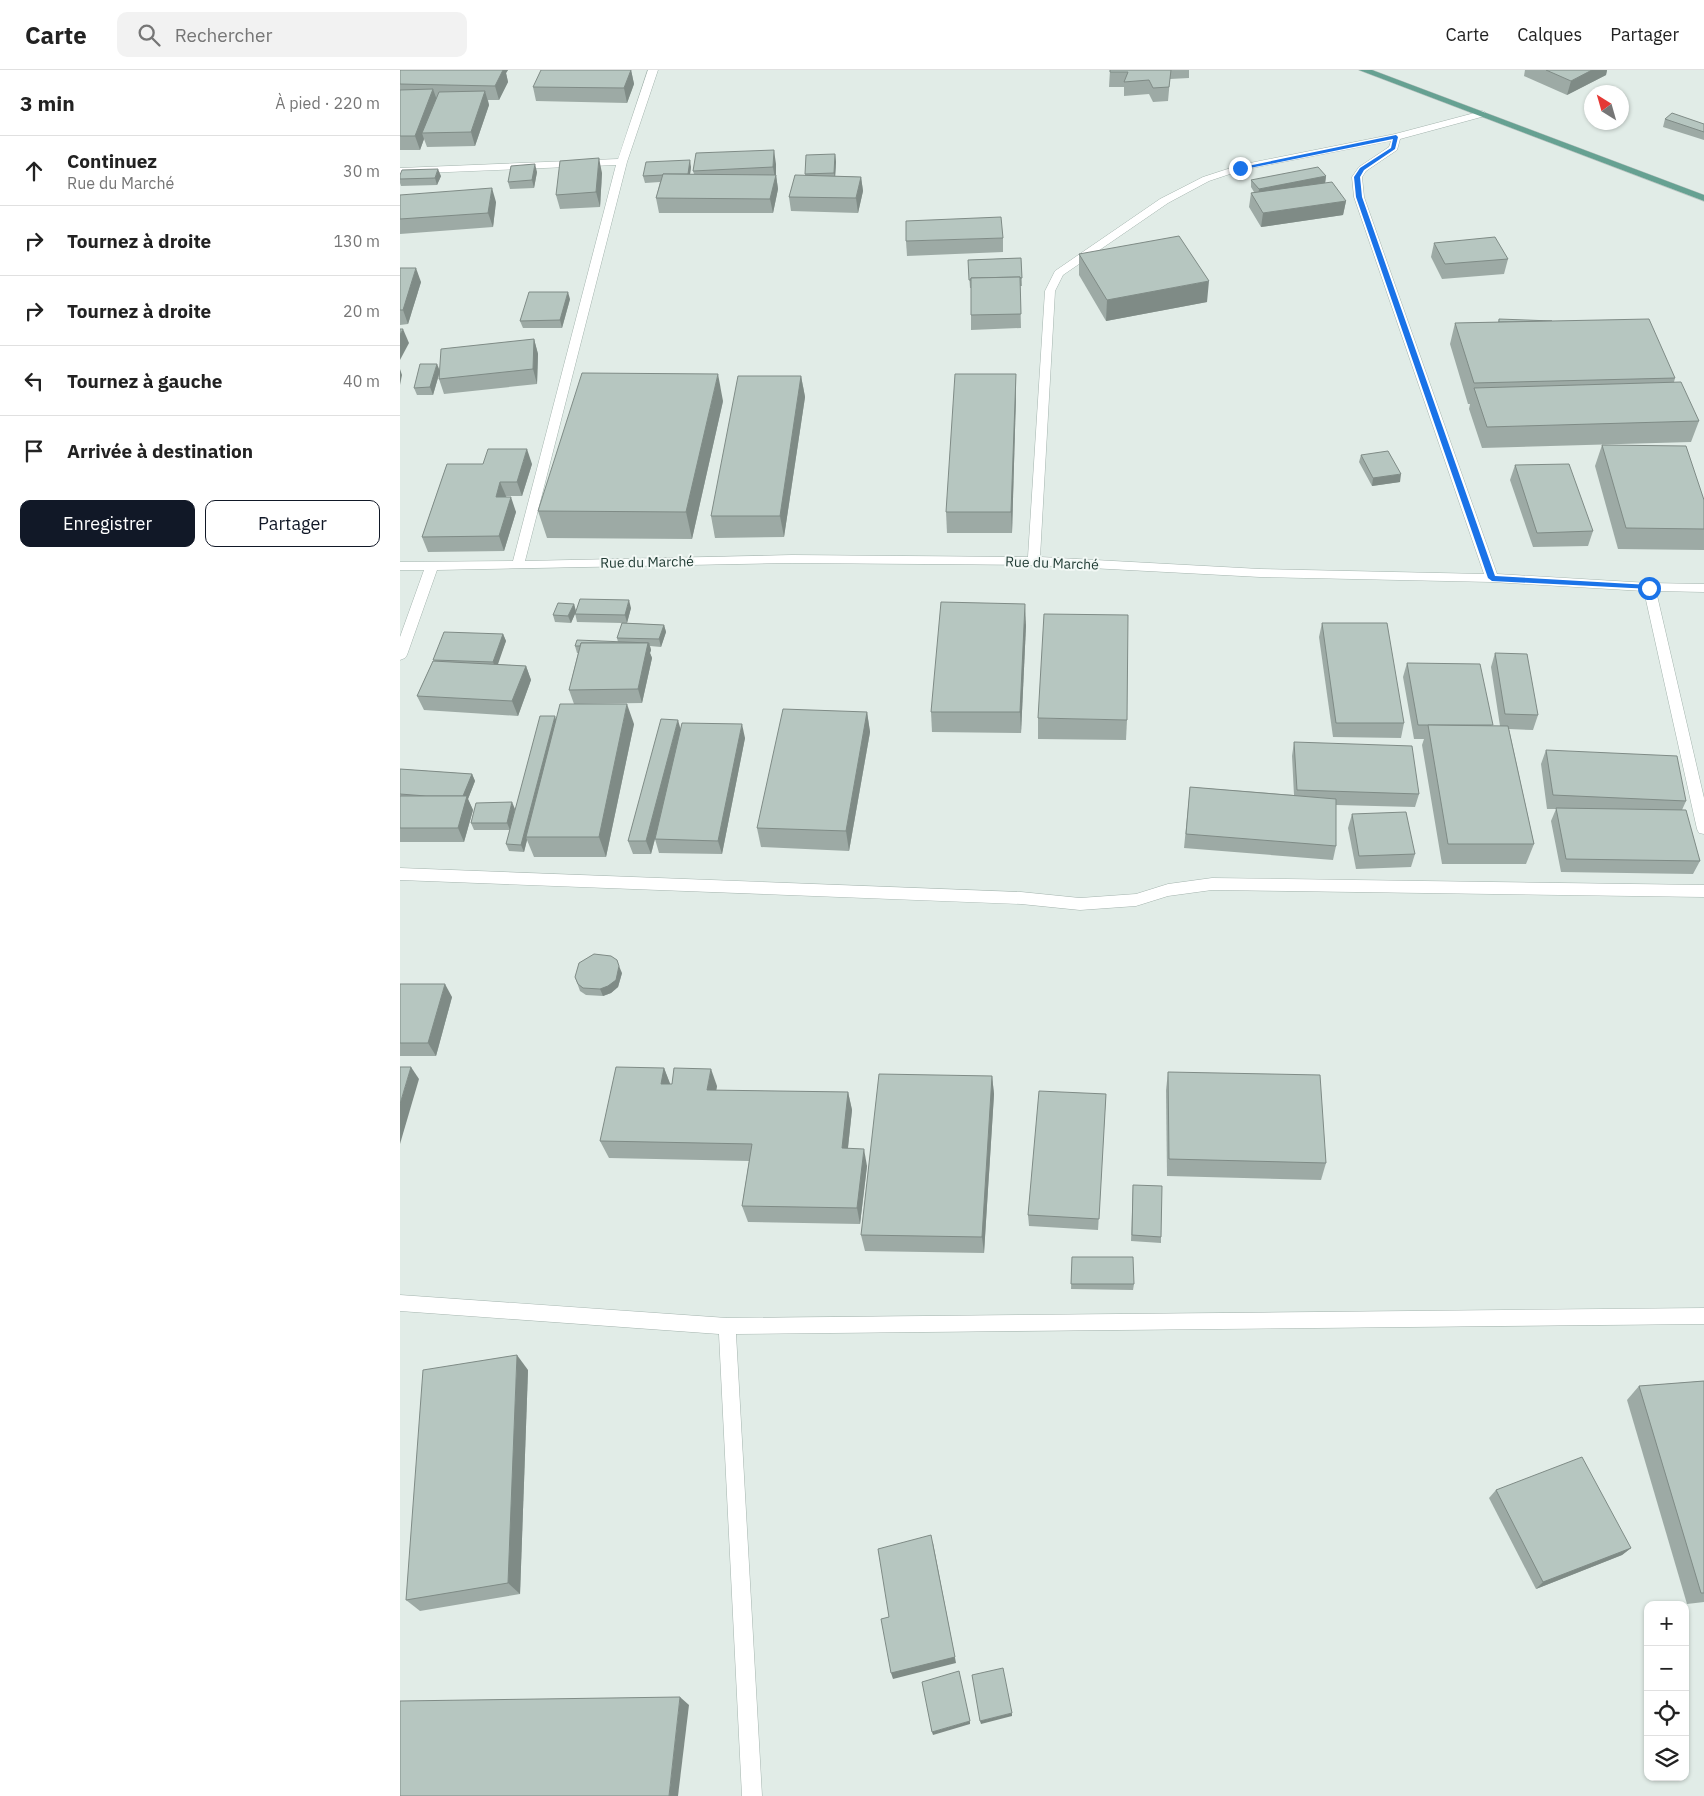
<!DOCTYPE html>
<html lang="fr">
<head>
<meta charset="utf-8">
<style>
	:root { --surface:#fff; --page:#f2f2f2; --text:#222; --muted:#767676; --line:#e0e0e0; --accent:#111827 }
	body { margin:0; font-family:"IBM Plex Sans",sans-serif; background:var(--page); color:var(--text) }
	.controls { position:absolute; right:15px; bottom:15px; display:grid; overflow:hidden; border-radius:10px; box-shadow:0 1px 4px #0004 }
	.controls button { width:45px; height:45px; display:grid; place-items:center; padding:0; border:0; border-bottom:1px solid var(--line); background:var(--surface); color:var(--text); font:25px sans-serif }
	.compass { position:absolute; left:1184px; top:15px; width:45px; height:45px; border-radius:50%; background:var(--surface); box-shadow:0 1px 4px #0004; rotate:323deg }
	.stop { position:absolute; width:15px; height:15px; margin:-11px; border:4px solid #1a73e8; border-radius:50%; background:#fff }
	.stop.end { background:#1a73e8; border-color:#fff; box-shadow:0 1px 5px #0008 }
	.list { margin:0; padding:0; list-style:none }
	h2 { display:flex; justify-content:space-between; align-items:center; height:65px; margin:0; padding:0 20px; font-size:21px }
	h2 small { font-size:16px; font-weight:400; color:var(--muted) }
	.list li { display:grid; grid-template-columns:32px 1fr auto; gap:15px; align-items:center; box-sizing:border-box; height:70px; padding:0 20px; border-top:1px solid var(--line) }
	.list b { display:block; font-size:19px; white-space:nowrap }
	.list p { margin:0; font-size:16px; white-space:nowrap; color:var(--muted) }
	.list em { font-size:16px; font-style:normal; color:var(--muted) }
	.actions { display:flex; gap:10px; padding:15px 20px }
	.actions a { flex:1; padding:11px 0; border:1px solid var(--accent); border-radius:10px; text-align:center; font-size:18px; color:var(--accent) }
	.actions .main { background:var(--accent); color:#fff }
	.icon { flex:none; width:28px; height:28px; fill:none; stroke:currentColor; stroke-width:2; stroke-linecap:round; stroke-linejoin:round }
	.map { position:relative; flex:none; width:1304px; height:1726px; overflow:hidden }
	header { display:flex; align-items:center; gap:30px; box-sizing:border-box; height:70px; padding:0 25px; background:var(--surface); border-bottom:1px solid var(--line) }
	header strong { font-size:24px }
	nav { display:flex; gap:28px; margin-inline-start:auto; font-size:18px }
	.search { width:350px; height:45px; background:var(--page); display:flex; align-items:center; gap:12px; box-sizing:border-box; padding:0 18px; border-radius:10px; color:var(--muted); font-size:19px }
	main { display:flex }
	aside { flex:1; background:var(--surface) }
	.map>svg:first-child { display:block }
</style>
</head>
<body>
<header>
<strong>Carte</strong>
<div class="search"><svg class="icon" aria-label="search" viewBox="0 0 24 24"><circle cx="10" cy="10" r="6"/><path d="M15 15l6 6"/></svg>Rechercher</div>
<nav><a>Carte</a><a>Calques</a><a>Partager</a></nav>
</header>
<main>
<aside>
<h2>3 min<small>À pied · 220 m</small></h2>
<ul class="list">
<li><svg class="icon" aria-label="ahead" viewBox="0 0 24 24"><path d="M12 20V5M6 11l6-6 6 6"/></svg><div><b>Continuez</b><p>Rue du Marché</p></div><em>30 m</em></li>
<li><svg class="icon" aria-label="right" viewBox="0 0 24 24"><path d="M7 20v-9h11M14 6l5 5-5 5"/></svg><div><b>Tournez à droite</b></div><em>130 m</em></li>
<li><svg class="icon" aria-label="right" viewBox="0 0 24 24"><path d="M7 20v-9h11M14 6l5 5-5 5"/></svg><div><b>Tournez à droite</b></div><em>20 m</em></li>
<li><svg class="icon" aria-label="left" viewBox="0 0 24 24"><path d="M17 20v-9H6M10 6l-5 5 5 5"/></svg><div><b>Tournez à gauche</b></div><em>40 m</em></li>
<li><svg class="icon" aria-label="arrive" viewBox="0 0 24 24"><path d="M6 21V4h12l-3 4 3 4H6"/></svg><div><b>Arrivée à destination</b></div></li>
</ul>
<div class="actions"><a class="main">Enregistrer</a><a>Partager</a></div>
</aside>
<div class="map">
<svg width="1304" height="1726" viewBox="0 0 1304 1726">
	<rect width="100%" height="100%" fill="#e1ece7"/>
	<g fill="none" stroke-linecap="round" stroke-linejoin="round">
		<!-- street casing -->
		<g stroke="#a4b4ae" stroke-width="1">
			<g id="street">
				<path d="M248,0h10l-31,92 -102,399 267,-6 236,2 17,-266 10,-20 105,-72 43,-22 37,-12 155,-31 87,-23 3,1v4l-85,23 -3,11 -31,21 -4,6 2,20 133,377 152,9 55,1v8l-48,-1 48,207v36l-5,-1 -2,-4 -53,-238 -152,-9 -232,-5 -226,-12 -242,-2 -355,7 -30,85 -2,3 -5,2v-23l24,-67h-24v-8l113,-1 103,-396 -216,9v-6l218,-9zM991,71l-2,6 -30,20 -7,10 2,20 130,377 -224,-5 -220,-12 15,-266 8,-16 105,-72 41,-22 33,-11z"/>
				<polygon points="0,798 621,822 680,828 736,824 768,814 812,808 1304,815 1304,827 812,820 768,826 736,836 680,840 621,834 0,810"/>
				<polygon points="0,1225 327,1248 1304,1238 1304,1254 336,1264 362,1726 342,1726 319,1264 0,1241"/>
			</g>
		</g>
		<!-- primary casing -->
		<g stroke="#c1c8c6" stroke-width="1">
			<polygon id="primary" points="959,0 972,0 1304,125 1304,131"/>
		</g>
		<!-- street -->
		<use href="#street" fill="#fff" fill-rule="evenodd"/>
		<!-- primary -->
		<use href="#primary" fill="#66a192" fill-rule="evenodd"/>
	</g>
	<!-- wall -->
	<g fill="#9daaa5">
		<polygon points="0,0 108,0 106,3 108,12 99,30 88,30 89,35 75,76 27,77 24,69 20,80 0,80"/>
		<polygon points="231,0 234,14 227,33 136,31 133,17"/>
		<polygon points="710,0 789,0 789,8 770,9 768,31 753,32 749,24 724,26 724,17 709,17"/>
		<polygon points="1125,0 1207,0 1206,5 1167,25 1124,6"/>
		<polygon points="1265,49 1304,54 1304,70 1263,57"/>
		<polygon points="435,84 436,92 435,106 461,107 463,121 458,143 391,141 389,127 405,105 405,104"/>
		<polygon points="376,94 376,105 378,119 373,143 259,143 256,128 260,112 245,113 243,106 291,97 290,104 294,104 293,101"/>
		<polygon points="137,102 134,118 110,119 108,112"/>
		<polygon points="202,103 200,137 160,139 156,125"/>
		<polygon points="0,105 41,106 37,115 1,116 0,113"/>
		<polygon points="926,106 925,113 946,131 943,145 861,157 849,137 851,123 854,122 851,117 851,110"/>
		<polygon points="0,125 96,132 93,157 0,164"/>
		<polygon points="603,168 603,182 507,186 506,171"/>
		<polygon points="1034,173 1108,189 1104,204 1042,209 1031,187"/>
		<polygon points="679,184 807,232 706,251 679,205"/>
		<polygon points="621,188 622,216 620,216 621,258 571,260 571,218 570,218 568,190"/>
		<polygon points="0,198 21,212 8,254 0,255"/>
		<polygon points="170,229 162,258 123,258 120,251"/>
		<polygon points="1099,249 1275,308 1274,312 1299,351 1291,372 1082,378 1069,339 1070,334 1068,334 1050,274 1055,253 1098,252"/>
		<polygon points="134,269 138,284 137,314 44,324 39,309 39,304 33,325 17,325 14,318 40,300"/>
		<polygon points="616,304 616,325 612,463 547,463 546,442"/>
		<polygon points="401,306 405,327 384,467 315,468 311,446"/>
		<polygon points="323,331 292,469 147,468 138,441"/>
		<polygon points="1202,375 1304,430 1304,480 1218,479 1195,396"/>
		<polygon points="961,385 1000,412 972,416 959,392"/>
		<polygon points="47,394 132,394 122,426 106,426 116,442 104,481 28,482 22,467"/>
		<polygon points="1115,395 1193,461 1188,476 1133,477 1110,410"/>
		<polygon points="174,534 176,541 231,538 227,553 264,555 266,562 261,577 250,576 251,580 250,583 252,588 242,633 174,634 169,620 178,583 177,583 175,576 218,572 217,568 222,553 177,552 175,543 171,553 155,552 153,545"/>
		<polygon points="922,553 1004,653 1001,668 933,667 919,567"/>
		<polygon points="626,555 621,663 532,662 531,642"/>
		<polygon points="103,564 106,571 97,594 126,596 131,610 118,646 24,640 17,626 33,591"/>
		<polygon points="1095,583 1138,645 1133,660 1109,659 1134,774 1126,794 1042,794 1022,675 1024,669 1014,669 1003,607 1007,593 1092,656 1100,656 1091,597"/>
		<polygon points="467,642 470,662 449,781 361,777 357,758"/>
		<polygon points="638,648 727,650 726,670 638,669"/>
		<polygon points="156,650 234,654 206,787 134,787 127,770 124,782 109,781 106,774 110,760 74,760 71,753 115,739"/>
		<polygon points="280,659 345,668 322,784 259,783 255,769 251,784 233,784 228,771"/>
		<polygon points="894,672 1019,724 1015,737 936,735 936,776 933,790 784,778 790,717 894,725 892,686"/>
		<polygon points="1146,680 1286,731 1282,740 1300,791 1293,804 1161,802 1151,751 1156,739 1147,739 1141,694"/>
		<polygon points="0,699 72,704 75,711 68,729 73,740 64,772 0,772"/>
		<polygon points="952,744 1015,784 1011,797 956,799 948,758"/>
		<polygon points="222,903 218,917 211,923 203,926 186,925 180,921 175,907"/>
		<polygon points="0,914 52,927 36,986 0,986"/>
		<polygon points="264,998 270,1014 317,1016 316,1021 448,1022 452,1040 448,1078 467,1096 460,1154 348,1152 342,1136 349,1091 209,1088 200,1071"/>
		<polygon points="768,1002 926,1093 921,1110 767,1106 766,1020"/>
		<polygon points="592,1006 594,1024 584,1183 465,1181 461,1165"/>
		<polygon points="706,1024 698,1160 629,1156 628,1145"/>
		<polygon points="733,1115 761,1167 761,1173 731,1171"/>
		<polygon points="672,1187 734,1214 733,1220 671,1219"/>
		<polygon points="128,1300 120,1524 20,1541 6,1530"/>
		<polygon points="1304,1311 1304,1532 1287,1534 1227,1330 1239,1316"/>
		<polygon points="1096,1420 1231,1478 1222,1485 1136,1519 1089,1428"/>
	</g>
	<!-- shaded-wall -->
	<g fill="#7f8b86">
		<polygon points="103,0 108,0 106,3 108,12 99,30 95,16"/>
		<polygon points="231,0 234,14 227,33 224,18"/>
		<polygon points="1192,0 1207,0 1206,5 1167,25 1171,11"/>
		<polygon points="33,19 38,33 22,63 24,69 20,80 15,66"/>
		<polygon points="85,21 89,35 75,76 71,62"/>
		<polygon points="374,80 376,94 376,105 378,119 373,143 370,129 375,109 373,97"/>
		<polygon points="435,84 436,92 435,110 434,103"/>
		<polygon points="199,88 202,103 200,137 196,122"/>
		<polygon points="290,90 291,97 289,112 287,104"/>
		<polygon points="135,94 137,102 134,118 132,110"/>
		<polygon points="38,99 41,106 37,115 35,108"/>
		<polygon points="926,106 925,114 858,127 859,119"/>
		<polygon points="461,107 463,121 458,143 456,128"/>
		<polygon points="92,118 96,132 93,157 88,143"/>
		<polygon points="946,131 943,145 861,157 863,143"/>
		<polygon points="16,198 21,212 8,254 3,240"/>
		<polygon points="809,211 807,232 706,251 707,230"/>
		<polygon points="168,222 170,229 162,258 160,250"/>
		<polygon points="3,259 9,273 0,290 0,265"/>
		<polygon points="134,269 138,284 137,314 133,299"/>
		<polygon points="37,294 40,301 33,325 30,317"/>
		<polygon points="0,299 2,305 0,315"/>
		<polygon points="318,304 323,331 292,469 286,442"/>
		<polygon points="616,304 616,325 612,463 611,442"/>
		<polygon points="401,306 405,327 384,467 380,446"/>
		<polygon points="127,379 132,394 122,426 117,412"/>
		<polygon points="1001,404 1000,412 972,416 973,408"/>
		<polygon points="100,412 106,426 101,442 96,427"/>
		<polygon points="111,427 116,442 104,481 99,466"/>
		<polygon points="229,530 231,538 227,553 225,545"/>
		<polygon points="174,534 176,542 171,553 168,546"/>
		<polygon points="625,534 626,555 621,663 620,642"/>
		<polygon points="264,555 266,562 261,577 259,569"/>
		<polygon points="103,564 106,571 96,600 93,592"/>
		<polygon points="248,573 249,573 251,580 250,583 252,588 242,633 238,619"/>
		<polygon points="126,596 131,610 118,646 112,631"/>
		<polygon points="227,634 234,654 206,787 199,767"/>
		<polygon points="467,642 470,662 449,781 446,761"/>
		<polygon points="155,646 157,653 126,767 127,770 124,782 121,775"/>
		<polygon points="278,650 282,664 251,784 246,771"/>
		<polygon points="342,654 345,668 322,784 318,771"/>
		<polygon points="72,704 75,711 68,729 73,740 64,772 58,758 62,728"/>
		<polygon points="112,732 115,739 110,760 107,753"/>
		<polygon points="219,896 222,903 218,917 211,923 203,926 200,919"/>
		<polygon points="45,914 52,927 36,986 28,973"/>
		<polygon points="11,997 19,1009 0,1074 0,1034"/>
		<polygon points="264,998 271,1016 261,1014"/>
		<polygon points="311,999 317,1016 313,1038 307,1020"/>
		<polygon points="592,1006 594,1024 584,1183 582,1167"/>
		<polygon points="448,1022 452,1040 446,1095 442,1078"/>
		<polygon points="464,1079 467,1096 460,1154 457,1138"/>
		<polygon points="117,1285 128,1300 120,1524 108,1513"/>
		<polygon points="533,1473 556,1593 493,1609 491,1603"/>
		<polygon points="1231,1478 1222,1485 1136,1519 1143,1512"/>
		<polygon points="280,1627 289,1635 278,1726 269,1726"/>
		<polygon points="612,1643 612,1646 581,1654 580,1651"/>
		<polygon points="570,1651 570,1654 533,1665 532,1662"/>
	</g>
	<!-- building -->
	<g fill="#b6c6c0" stroke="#7f8b86">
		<polygon points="0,0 103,0 95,16 0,14"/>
		<polygon points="141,0 231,0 224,18 133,17"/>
		<polygon points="710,0 771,0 769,17 753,18 749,10 724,12 728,2 710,2"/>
		<polygon points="1146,0 1192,0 1171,11"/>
		<polygon points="33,19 15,66 0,66 0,20"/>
		<polygon points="85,21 71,62 22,63 39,22"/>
		<polygon points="1272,43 1304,54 1304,62 1265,49"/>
		<polygon points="374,80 373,97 293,101 296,83"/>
		<polygon points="435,84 434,103 405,104 406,85"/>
		<polygon points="199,88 196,122 156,125 160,91"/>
		<polygon points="290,90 288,104 263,104 263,105 243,106 246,92"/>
		<polygon points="135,94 132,110 108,112 111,96"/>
		<polygon points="918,97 926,106 859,119 851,110"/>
		<polygon points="38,99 35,108 0,109 0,105 2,100"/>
		<polygon points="263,104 376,105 370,129 256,128"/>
		<polygon points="395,105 461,107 456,128 389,127"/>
		<polygon points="932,112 946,131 863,143 851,123"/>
		<polygon points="92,118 88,143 0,149 0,125"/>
		<polygon points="601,147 603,168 506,171 506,151"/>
		<polygon points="779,166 809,211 707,230 679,184"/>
		<polygon points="1095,167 1108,189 1045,194 1034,173"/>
		<polygon points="621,188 622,208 620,208 620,207 571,208 571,210 569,210 568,190"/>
		<polygon points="0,198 16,198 3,240 0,240"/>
		<polygon points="620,207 621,244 571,245 571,208"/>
		<polygon points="129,222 168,222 160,250 120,251"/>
		<polygon points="1099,249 1152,251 1099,252"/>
		<polygon points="1249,249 1275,308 1074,313 1055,253"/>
		<polygon points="0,259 3,259 0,265"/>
		<polygon points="134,269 133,299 39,309 41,279"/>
		<polygon points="20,294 37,294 30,317 14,318"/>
		<polygon points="182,303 318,304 286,442 138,441"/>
		<polygon points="555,304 616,304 611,442 546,442"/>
		<polygon points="338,306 401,306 380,446 311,446"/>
		<polygon points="1281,312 1299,351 1087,357 1074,318"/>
		<polygon points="1202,375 1286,376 1304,430 1304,459 1226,458"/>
		<polygon points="88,379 127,379 117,412 100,412 96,427 111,427 99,466 22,467 47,394 83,394"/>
		<polygon points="988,381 1001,404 973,408 961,385"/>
		<polygon points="1169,394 1193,461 1137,463 1115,395"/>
		<polygon points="180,529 229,530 225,545 175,544"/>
		<polygon points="541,532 625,534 620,642 531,642"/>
		<polygon points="158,533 174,534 168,546 153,545"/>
		<polygon points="644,544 728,545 727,650 638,648"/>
		<polygon points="222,553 264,555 259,569 217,568"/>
		<polygon points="922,553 987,553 1004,653 936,653"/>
		<polygon points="44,562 103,564 93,592 33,590"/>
		<polygon points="177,570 249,573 248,576 248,573 181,573 180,576 175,576"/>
		<polygon points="181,573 248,573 238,619 169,620"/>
		<polygon points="1095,583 1127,584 1138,645 1105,644"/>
		<polygon points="33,591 126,596 112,631 17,626"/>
		<polygon points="1007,593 1080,594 1093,655 1018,655"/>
		<polygon points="160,634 227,634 199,767 126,767"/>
		<polygon points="383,639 467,642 446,761 357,758"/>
		<polygon points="140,646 155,646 121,775 106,774"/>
		<polygon points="261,649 278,650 246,771 228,771"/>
		<polygon points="282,653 342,654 318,771 255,769"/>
		<polygon points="1028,655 1108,656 1134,774 1048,774"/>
		<polygon points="894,672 1012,676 1019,724 897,720"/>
		<polygon points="1146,680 1277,686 1286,731 1153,725"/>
		<polygon points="0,699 72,704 63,726 26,726 0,724"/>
		<polygon points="790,717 936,729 936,776 786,764"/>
		<polygon points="0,726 67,726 58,758 0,758"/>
		<polygon points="112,732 107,753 71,753 76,733"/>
		<polygon points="1156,738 1286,740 1300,791 1166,789"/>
		<polygon points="1006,742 1015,784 959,786 952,744"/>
		<polygon points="194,884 211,886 217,890 219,896 216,910 208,916 200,919 183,918 178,914 175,907 179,893"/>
		<polygon points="0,914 45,914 28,973 0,973"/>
		<polygon points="0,997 11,997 0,1034"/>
		<polygon points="216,997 264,998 261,1014 272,1014 274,998 311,999 307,1020 448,1022 442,1078 464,1079 457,1138 342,1136 352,1074 200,1071"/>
		<polygon points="768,1002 920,1005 926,1093 769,1089"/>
		<polygon points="479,1004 592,1006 582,1167 461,1165"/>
		<polygon points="639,1021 706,1024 699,1149 628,1145"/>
		<polygon points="733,1115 762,1116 761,1167 732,1165"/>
		<polygon points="672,1187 733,1187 734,1214 671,1214"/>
		<polygon points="117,1285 108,1513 6,1530 23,1300"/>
		<polygon points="1304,1311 1304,1523 1301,1523 1239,1316"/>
		<polygon points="1182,1387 1231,1478 1143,1512 1096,1420"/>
		<polygon points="531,1465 555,1587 491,1603 481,1549 489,1547 478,1479"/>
		<polygon points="603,1598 612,1643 580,1651 572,1605"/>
		<polygon points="559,1601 570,1651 532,1662 522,1612"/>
		<polygon points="280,1627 269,1726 0,1726 0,1631"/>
	</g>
	<!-- route -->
	<polygon fill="#1a73e8" points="996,65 998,67 995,79 964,100 960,107 962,127 1095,506 1249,515 1252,518 1251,519 1092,511 1088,508 956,127 954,107 960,98 991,78 993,69 840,100 838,98"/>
	<g text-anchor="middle" stroke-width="4" stroke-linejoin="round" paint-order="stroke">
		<!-- street labels -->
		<g font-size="14" fill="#213c35" stroke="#f2f8f5">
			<text transform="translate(247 492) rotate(-1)" y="5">Rue du Marché</text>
			<text transform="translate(652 493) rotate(2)" y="5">Rue du Marché</text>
		</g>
	</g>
</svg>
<div class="controls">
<button>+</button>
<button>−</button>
<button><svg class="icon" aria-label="locate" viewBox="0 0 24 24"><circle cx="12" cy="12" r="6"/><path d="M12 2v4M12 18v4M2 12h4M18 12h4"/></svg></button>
<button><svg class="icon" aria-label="layers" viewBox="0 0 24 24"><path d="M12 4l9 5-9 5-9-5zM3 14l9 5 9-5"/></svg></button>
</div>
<svg class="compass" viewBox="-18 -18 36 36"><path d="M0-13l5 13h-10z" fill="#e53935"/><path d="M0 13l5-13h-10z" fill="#767676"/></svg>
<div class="stop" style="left:1249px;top:518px"></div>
<div class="stop end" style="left:840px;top:98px"></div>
</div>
</main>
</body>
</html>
